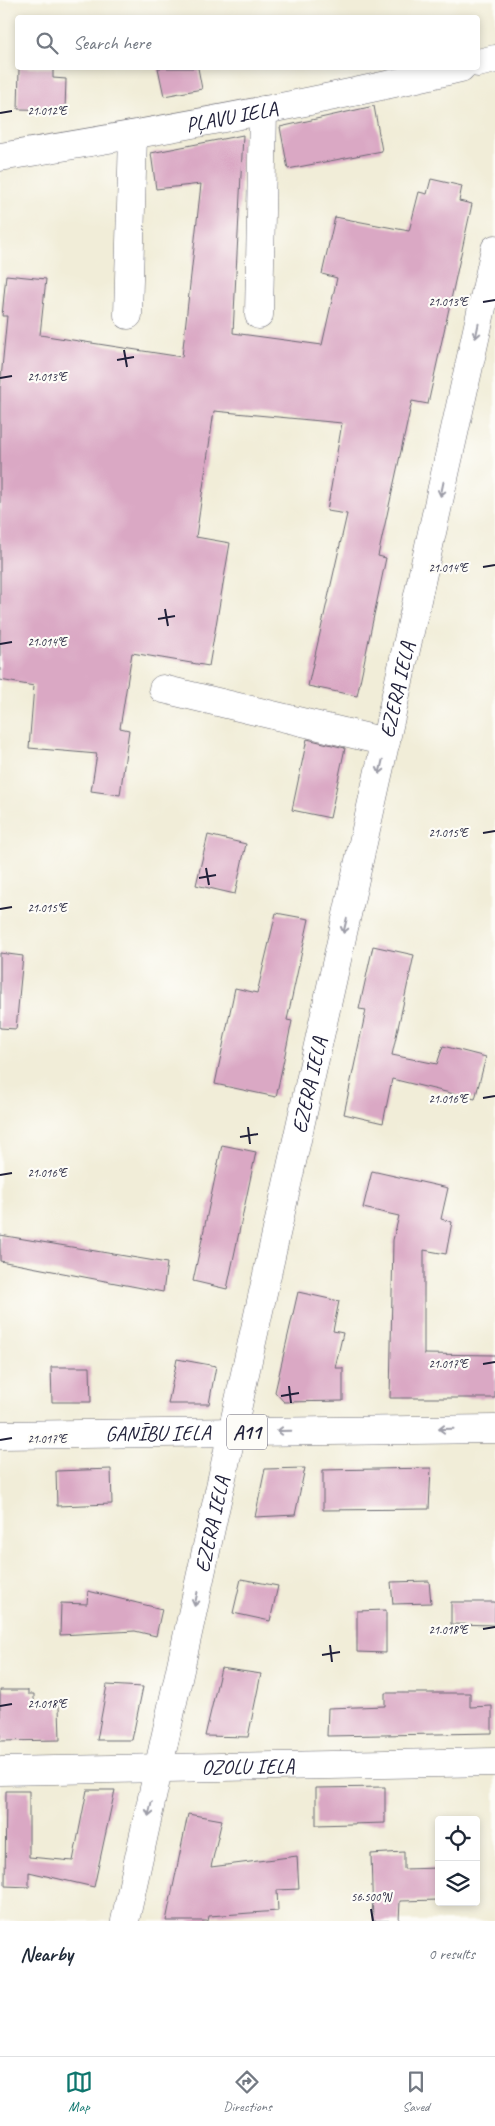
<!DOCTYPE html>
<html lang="en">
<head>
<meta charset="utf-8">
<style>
	:root { --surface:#fff; --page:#f6f6f7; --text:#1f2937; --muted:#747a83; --line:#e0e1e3; --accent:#0f766e }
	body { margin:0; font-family:Caveat,sans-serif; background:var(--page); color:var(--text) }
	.controls { position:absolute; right:15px; bottom:15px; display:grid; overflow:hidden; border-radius:5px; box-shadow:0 2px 8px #0003 }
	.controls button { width:45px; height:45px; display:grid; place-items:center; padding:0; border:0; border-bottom:1px solid var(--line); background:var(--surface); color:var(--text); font:25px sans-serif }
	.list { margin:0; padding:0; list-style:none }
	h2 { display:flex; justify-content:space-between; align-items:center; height:65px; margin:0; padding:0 20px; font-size:21px }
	h2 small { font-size:16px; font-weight:400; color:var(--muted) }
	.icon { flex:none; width:28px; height:28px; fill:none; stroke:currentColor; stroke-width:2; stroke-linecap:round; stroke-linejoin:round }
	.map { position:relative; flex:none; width:495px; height:1921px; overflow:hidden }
	.search { position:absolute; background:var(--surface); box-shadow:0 2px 8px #0003; left:15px; right:15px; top:15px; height:55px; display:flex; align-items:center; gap:12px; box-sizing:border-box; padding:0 18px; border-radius:5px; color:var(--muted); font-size:19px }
	.sheet { height:135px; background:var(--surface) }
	nav { display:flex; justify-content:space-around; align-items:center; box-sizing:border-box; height:70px; border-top:1px solid var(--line); background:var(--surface); font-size:14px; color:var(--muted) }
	nav a { display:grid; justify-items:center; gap:2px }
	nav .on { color:var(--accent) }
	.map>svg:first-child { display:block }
</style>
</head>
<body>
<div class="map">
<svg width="495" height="1921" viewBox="0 0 495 1921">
	<rect width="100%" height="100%" fill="#fdfcf7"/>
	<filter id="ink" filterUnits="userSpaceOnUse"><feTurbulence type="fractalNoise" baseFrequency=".02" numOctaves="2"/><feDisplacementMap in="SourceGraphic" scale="10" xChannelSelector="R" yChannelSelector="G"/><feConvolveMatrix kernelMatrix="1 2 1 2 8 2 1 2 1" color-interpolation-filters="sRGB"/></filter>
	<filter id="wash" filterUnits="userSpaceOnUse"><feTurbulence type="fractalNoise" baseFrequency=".0096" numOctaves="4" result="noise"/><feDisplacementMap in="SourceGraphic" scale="20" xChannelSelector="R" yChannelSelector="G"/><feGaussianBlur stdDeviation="1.12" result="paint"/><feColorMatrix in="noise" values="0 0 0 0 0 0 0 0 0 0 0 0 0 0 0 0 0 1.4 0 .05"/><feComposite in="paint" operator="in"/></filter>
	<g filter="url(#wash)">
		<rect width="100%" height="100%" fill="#f1edd8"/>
		<g id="blocks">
			<!-- building -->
			<g fill="#daa8c4">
				<polygon points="19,68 53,68 53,78 66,79 65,110 18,109"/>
				<polygon points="158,68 198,68 202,89 164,96"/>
				<polygon points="374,106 382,151 288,169 280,127"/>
				<polygon points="243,135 233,333 322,345 337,278 322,274 335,217 409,231 419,192 427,194 431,179 462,186 459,201 472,204 428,404 412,401 378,556 386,558 357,696 308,686 347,514 327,511 342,423 214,411 196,537 230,543 209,666 132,653 120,728 129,730 120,795 91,791 97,754 29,748 34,686 0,680 0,389 7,316 2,316 6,275 46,279 40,335 182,357 201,184 156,189 151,153"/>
				<polygon points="307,739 345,748 330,818 292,810"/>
				<polygon points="208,835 246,844 235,894 196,885"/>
				<polygon points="276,913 309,919 287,1020 292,1021 276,1097 215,1084 235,988 257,993"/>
				<polygon points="373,946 414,955 392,1055 437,1064 443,1046 486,1057 475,1099 392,1079 383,1123 344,1114 366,1010 359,1009"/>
				<polygon points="0,953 23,956 16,1029 0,1028"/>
				<polygon points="222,1145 256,1152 227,1289 193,1281"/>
				<polygon points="372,1171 448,1188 441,1219 452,1222 446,1254 424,1250 424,1354 495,1355 495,1398 390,1398 393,1240 399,1216 363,1208"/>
				<polygon points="0,1235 167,1263 163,1292 0,1261"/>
				<polygon points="298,1292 339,1301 333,1331 343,1333 335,1368 343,1368 343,1401 284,1402 275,1392"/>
				<polygon points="177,1359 216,1366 209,1404 168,1404"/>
				<polygon points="51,1367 90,1367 91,1402 52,1402"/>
				<polygon points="305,1468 295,1515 255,1517 265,1469"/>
				<polygon points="431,1468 429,1509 323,1510 323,1470"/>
				<polygon points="111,1469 112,1504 57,1506 56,1471"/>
				<polygon points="241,1579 278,1586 270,1621 233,1613"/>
				<polygon points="429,1581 431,1603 393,1604 391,1582"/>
				<polygon points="88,1591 162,1609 156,1636 135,1631 60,1635 61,1603 87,1604"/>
				<polygon points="451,1602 495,1602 495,1625 451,1624"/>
				<polygon points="386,1610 386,1653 357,1652 357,1611"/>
				<polygon points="221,1668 261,1674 248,1737 205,1736"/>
				<polygon points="107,1685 143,1687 132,1740 97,1740"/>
				<polygon points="0,1690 28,1690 28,1694 34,1694 34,1706 59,1706 60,1740 0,1741"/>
				<polygon points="385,1693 470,1693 470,1707 492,1706 492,1733 327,1736 328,1708 385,1706"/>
				<polygon points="385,1787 385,1823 316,1825 316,1788"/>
				<polygon points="87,1790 115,1790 94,1887 29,1872 29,1887 5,1886 6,1791 29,1791 29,1857 73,1861"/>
				<polygon points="188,1814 222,1820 211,1867 297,1856 299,1889 277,1890 278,1911 209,1916 208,1921 166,1921"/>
				<polygon points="404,1852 404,1869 439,1868 439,1900 400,1901 399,1921 373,1921 371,1854"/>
			</g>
		</g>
	</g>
	<g filter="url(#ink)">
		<use href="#blocks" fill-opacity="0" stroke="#6a6972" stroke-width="1"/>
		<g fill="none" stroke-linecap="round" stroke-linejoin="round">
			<!-- minor casing -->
			<g stroke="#6a6972" stroke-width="29">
				<g id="minor">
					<polyline points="478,63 495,59"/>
					<path id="s1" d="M0,157c155,-25 309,-53 461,-89"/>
					<polyline points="128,315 133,135"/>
					<polyline points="259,315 263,110"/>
					<polyline points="163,689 386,742"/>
					<path id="s2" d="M0,1771l495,-9"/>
					<path id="s3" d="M125,1921l107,-489 263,-1183"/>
				</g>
			</g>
			<!-- highway casing -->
			<g stroke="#6a6972" stroke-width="29">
				<g id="highway">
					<path id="s4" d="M0,1435l495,-6"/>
				</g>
			</g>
			<!-- minor -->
			<use href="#minor" stroke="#fff" stroke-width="28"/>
			<!-- highway -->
			<use href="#highway" stroke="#fff" stroke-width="28"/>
		</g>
		<!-- one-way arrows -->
		<defs><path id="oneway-shaft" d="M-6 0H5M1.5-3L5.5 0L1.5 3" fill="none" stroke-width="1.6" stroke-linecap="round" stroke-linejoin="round" transform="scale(1.25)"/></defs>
		<g stroke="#9c9ca7">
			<use href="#oneway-shaft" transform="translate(477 331) rotate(102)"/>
			<use href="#oneway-shaft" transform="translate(442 489) rotate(102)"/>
			<use href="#oneway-shaft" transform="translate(381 767) rotate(103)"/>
			<use href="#oneway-shaft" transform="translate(345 926) rotate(103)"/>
			<use href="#oneway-shaft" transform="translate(446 1429) rotate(179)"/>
			<use href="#oneway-shaft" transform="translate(284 1431) rotate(179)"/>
			<use href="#oneway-shaft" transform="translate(196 1599) rotate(102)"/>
			<use href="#oneway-shaft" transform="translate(150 1809) rotate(103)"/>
		</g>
	</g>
	<!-- ticks -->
	<path fill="none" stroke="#22223b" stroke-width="2" d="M0,113l12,-2M483,302l12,-2M124,350l3,17M117,360l17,-3M0,378l12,-2M483,567l12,-2M165,609l3,17M158,619l17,-3M0,644l12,-2M483,833l12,-2M206,868l3,17M199,878l17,-3M0,909l12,-2M483,1098l12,-2M248,1127l2,17M240,1137l18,-3M0,1175l12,-2M483,1364l12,-2M289,1386l2,17M281,1396l18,-3M0,1440l12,-2M483,1629l12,-2M330,1645l2,17M322,1655l18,-3M0,1706l12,-2M371,1909l2,12"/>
	<g text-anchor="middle" stroke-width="4.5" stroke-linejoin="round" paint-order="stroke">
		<!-- shield labels -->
		<rect fill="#fdfcf7" stroke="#646373" stroke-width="1" x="227" y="1414.5" width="40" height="35" rx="4"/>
		<g font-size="20" font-weight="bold" fill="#22223b">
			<text x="247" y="1439">A11</text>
		</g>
		<!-- street labels -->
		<g font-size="21" fill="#22223b" stroke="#fdfcf7">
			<text dy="7" stroke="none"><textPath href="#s1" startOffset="235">PĻAVU IELA</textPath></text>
			<text dy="7" stroke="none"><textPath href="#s3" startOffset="1261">EZERA IELA</textPath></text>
			<text dy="7" stroke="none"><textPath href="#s3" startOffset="856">EZERA IELA</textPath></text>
			<text dy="7" stroke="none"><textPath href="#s4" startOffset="158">GANĪBU IELA</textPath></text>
			<text dy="7" stroke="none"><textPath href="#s3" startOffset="406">EZERA IELA</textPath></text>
			<text dy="7" stroke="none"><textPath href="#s2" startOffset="248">OZOLU IELA</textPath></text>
		</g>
	</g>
	<g font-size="12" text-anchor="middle" fill="#22223b" stroke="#fdfcf7" stroke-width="4.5" stroke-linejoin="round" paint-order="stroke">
		<text x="47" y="115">21.012°E</text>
		<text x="448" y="306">21.013°E</text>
		<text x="47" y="381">21.013°E</text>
		<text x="448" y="572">21.014°E</text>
		<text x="47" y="646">21.014°E</text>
		<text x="448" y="837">21.015°E</text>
		<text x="47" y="912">21.015°E</text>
		<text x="448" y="1103">21.016°E</text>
		<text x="47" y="1177">21.016°E</text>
		<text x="448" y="1368">21.017°E</text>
		<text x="47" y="1443">21.017°E</text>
		<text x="448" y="1634">21.018°E</text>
		<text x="47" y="1708">21.018°E</text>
		<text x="371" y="1901">56.500°N</text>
	</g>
</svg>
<div class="controls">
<button><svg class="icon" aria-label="locate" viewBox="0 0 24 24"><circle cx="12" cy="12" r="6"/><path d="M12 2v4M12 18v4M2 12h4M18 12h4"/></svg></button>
<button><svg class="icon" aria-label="layers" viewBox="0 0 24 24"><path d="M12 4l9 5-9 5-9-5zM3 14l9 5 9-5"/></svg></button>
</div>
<div class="search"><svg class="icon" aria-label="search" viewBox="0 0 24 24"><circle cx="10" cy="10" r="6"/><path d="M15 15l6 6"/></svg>Search here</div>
</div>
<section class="sheet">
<h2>Nearby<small>0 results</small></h2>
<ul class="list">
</ul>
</section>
<nav>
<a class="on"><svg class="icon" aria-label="map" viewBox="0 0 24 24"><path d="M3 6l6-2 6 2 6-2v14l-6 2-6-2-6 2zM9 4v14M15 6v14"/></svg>Map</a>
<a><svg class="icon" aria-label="directions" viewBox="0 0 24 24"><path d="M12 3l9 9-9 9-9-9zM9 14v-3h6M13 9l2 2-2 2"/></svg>Directions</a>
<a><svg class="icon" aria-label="saved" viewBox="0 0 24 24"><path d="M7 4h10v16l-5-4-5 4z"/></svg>Saved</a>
</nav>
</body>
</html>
